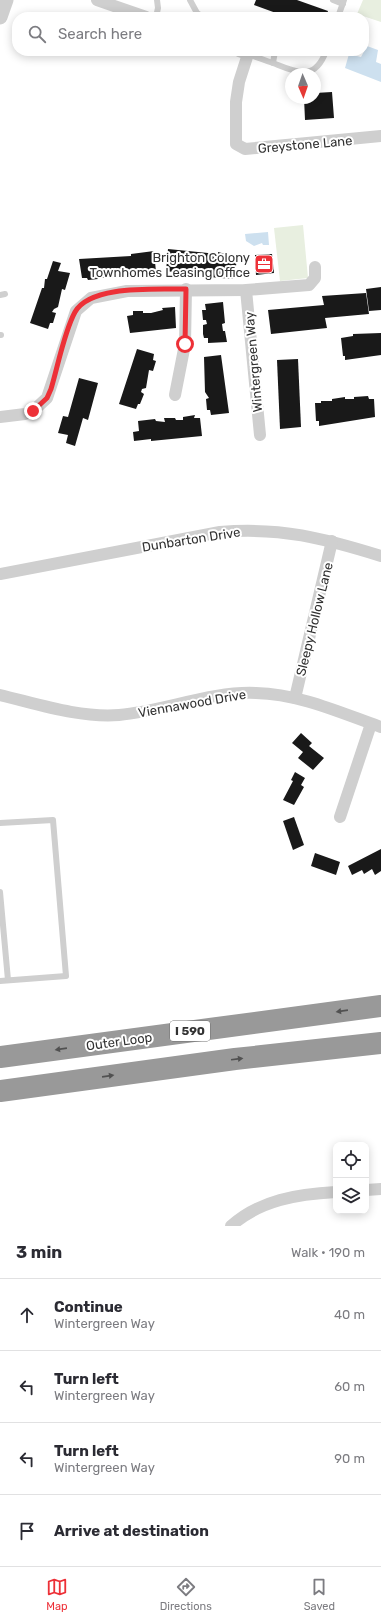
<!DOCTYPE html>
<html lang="en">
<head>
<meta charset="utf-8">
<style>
	:root { --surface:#fff; --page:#f2f2f3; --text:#2b2b33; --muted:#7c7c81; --line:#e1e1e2; --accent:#ed3037 }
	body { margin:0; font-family:Rubik,sans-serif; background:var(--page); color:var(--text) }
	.controls { position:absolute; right:12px; bottom:12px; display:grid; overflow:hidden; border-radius:8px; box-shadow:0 2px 10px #0003 }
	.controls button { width:36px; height:36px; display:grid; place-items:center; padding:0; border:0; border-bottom:1px solid var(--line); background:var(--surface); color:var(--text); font:20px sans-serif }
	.compass { position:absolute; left:285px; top:68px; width:36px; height:36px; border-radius:50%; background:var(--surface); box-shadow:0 2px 10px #0003; rotate:178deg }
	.stop { position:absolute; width:12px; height:12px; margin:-9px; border:3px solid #ed3037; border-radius:50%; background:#fff }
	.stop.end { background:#ed3037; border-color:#fff; box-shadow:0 1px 4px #0008 }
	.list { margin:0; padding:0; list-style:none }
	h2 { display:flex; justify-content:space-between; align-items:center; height:52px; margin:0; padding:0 16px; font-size:17px }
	h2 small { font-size:13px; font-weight:400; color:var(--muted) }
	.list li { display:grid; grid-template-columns:26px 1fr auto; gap:12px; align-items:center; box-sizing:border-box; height:72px; padding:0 16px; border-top:1px solid var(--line) }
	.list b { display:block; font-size:15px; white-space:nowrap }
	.list p { margin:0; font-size:13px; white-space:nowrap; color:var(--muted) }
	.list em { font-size:13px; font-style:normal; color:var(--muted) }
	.icon { flex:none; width:22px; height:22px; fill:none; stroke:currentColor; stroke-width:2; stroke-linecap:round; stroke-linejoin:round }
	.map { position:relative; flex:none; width:381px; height:1226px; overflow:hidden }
	.search { position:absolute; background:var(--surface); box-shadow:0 2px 10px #0003; left:12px; right:12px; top:12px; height:44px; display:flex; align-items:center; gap:10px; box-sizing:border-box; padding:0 14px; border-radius:16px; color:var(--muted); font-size:15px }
	.sheet { height:340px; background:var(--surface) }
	nav { display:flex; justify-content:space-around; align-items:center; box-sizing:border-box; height:56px; border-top:1px solid var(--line); background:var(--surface); font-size:11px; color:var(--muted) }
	nav a { display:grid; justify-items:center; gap:2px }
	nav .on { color:var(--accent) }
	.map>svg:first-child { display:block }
</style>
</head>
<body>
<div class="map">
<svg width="381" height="1226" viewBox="0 0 381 1226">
	<rect width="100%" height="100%" fill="#fff"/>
	<!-- green -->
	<g fill="#e8efe0">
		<polygon points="363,0 381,0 381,22 357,14"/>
		<polygon points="303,225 308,278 280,281 274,228"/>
	</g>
	<!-- water -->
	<g fill="#cde0ef">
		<polygon points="367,46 378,50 376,62 381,64 381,82 345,68 349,54 361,57"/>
		<polygon points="268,232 269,245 263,245 262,243 254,246 246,241 245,234"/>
	</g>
	<!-- building -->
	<g fill="#191919">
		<polygon points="256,0 297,0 328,11 326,17 287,17 254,5"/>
		<polygon points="332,92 334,118 305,120 304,98 315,98 315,93"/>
		<polygon points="168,249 218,254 218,252 237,257 235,275 234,275 233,279 173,274 173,272 166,271"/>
		<polygon points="154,251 156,272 138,275 138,273 135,273 131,276 106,278 102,278 102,275 98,276 98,279 88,280 87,278 82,278 79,259 131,256 131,254"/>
		<polygon points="272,254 274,273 256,275 255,255"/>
		<polygon points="53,261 61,263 58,271 70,273 65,290 62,289 58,307 54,309 52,312 56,313 53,323 50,323 48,329 30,323 42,288 44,288 45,279 47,279"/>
		<polygon points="381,287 381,310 369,311 366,289"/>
		<polygon points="366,293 369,314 325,318 327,328 271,334 268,310 324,305 322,296"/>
		<polygon points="223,302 225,323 222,324 223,331 225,331 227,342 208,343 208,338 204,338 203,334 203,325 207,324 206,320 203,320 202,310 206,310 205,304"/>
		<polygon points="175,307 176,328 130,333 127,316 133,315 133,311 143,311 143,313 151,313 163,310 162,308"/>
		<polygon points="381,333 381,355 345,360 345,356 343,356 341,338 353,336 353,334"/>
		<polygon points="137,349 154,354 153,360 156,361 153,371 149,370 146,388 142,389 141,392 144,394 140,404 138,404 136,409 119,404"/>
		<polygon points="221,355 229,413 211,415 210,410 207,410 206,399 209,398 205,392 204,357"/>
		<polygon points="298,359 301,427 280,429 277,360"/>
		<polygon points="79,378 98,383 88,420 83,418 75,446 66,443 68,435 58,433 63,416 68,417"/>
		<polygon points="368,396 369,399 374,399 375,417 319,426 319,421 316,421 315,403 321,403 321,401 332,401 332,399 345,397 345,399 354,399 354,397"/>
		<polygon points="195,415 194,418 200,418 202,436 151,441 151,439 134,441 133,432 139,431 138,421 155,419 156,421 165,422 164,418 175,418 176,420 183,420 183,417"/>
		<polygon points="301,733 312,743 309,746 324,758 313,770 298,758 303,752 292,743"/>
		<polygon points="295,772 305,778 301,785 304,787 294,805 283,800 293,781 291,780"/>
		<polygon points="294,817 304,845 293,850 283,821"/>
		<polygon points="381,849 381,871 375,875 372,869 364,874 362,870 352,875 348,866"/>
		<polygon points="315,853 340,862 336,875 311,866"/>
	</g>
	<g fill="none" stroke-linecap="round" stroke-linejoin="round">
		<!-- service -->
		<g stroke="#cfcfcf" stroke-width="6">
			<polyline points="190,0 197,13 203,17"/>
			<polyline points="333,0 343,4"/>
			<polyline points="156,17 158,8 157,0"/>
			<polyline points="338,17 344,0"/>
			<path d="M248,54c10,4 20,7 30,11 22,9 38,14 48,-14"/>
			<polyline points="273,63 275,51"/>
			<polyline points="0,295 5,294"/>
			<polyline points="0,335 1,335"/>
			<polyline points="0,823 53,820 66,976 0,981"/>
			<polyline points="0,892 8,980"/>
		</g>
		<!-- minor -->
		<g stroke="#cfcfcf" stroke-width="12">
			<polyline points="97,0 146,17"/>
			<polyline points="239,51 248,54 239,82 236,102 236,144 245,149 381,136"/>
			<polyline points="246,290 260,435"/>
			<polyline points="175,395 185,344 186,289"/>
			<polyline points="0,417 25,414 33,411 47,398 76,311 91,298 127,291 246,290 309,285 315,278 315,267"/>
			<path d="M0,574l220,-42c61,-5 103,6 161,24"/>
			<path d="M0,695c38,9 79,23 119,20 46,-4 91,-24 137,-22 44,1 85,20 125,34"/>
			<polyline points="295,698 332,541"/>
			<polyline points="340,817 371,724"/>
			<polyline points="366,1190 381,1189"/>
			<path d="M231,1226c29,-26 67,-32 105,-34"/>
		</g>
		<!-- tertiary -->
		<polyline stroke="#cfcfcf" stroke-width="15" points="0,17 6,0"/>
		<!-- motorway -->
		<g stroke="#999" stroke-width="22">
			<polyline points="0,1057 381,1006"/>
			<polyline points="0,1091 235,1059 381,1043"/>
		</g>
	</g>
	<!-- one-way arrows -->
	<defs><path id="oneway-solid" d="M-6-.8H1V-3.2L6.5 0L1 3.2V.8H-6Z"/></defs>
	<g fill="#515151">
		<use href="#oneway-solid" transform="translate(342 1011) rotate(172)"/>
		<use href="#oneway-solid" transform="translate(61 1049) rotate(172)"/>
		<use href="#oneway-solid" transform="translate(237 1059) rotate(-7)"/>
		<use href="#oneway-solid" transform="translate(108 1076) rotate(-8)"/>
	</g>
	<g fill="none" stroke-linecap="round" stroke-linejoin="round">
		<!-- route -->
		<path stroke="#ed3037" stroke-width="5" d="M33,411l14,-13 4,-9c7,-23 13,-57 24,-77 16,-28 83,-22 111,-23l-1,55"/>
	</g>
	<!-- icons -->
	<defs>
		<g id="office-square" transform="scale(1)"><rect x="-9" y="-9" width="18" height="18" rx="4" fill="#ed3037" stroke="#fff"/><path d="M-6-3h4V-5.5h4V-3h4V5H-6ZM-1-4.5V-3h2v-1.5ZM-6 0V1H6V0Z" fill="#fff"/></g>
	</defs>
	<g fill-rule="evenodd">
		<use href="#office-square" x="264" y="264"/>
	</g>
	<g text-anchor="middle" stroke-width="4" stroke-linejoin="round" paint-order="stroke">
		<!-- shield labels -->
		<rect fill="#fff" stroke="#707070" stroke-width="1" x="170" y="1021" width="40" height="20" rx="3"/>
		<g font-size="12" font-weight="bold" fill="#323232">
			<text x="190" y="1035">I 590</text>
		</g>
		<!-- street labels -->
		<g font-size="13" fill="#323232" stroke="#fff">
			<text transform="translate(305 144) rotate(-5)" y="5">Greystone Lane</text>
			<text transform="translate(253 362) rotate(-95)" y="5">Wintergreen Way</text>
			<text transform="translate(191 539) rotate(-9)" y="5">Dunbarton Drive</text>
			<text transform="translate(314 619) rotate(-76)" y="5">Sleepy Hollow Lane</text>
			<text transform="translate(192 703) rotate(-10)" y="5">Viennawood Drive</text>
			<text transform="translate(119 1041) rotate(-8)" y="5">Outer Loop</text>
		</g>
		<!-- poi labels -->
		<g font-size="13" fill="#323232" stroke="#fff" text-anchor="end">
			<text x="250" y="262">Brighton Colony<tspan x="250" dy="15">Townhomes Leasing Office</tspan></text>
		</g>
	</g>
</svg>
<div class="controls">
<button><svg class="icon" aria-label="locate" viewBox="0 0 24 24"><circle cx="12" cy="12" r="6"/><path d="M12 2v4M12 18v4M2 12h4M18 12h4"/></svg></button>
<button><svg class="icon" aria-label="layers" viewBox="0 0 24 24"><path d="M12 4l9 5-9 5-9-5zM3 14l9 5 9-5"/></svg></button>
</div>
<svg class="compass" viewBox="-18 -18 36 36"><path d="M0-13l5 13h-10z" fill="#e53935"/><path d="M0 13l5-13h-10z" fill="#7c7c81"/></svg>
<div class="stop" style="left:185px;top:344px"></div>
<div class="stop end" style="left:33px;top:411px"></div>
<div class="search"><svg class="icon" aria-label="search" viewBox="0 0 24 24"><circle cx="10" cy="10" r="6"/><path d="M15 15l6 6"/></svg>Search here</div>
</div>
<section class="sheet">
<h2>3 min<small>Walk · 190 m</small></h2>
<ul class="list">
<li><svg class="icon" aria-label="ahead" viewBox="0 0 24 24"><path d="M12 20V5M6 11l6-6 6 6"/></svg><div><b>Continue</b><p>Wintergreen Way</p></div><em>40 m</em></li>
<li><svg class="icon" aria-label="left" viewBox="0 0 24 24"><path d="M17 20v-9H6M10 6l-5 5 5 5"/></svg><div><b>Turn left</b><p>Wintergreen Way</p></div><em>60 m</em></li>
<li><svg class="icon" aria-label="left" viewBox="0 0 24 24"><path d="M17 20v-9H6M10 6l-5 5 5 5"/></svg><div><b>Turn left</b><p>Wintergreen Way</p></div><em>90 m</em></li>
<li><svg class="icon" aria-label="arrive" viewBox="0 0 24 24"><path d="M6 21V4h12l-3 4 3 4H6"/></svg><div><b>Arrive at destination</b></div></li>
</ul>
</section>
<nav>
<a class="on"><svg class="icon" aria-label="map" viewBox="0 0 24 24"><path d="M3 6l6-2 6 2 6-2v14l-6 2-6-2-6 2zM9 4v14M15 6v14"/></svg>Map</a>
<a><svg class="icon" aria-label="directions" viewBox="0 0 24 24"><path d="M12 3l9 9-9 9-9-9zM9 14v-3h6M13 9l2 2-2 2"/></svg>Directions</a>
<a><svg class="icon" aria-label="saved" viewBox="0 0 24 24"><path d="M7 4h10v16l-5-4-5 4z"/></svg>Saved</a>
</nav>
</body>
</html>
